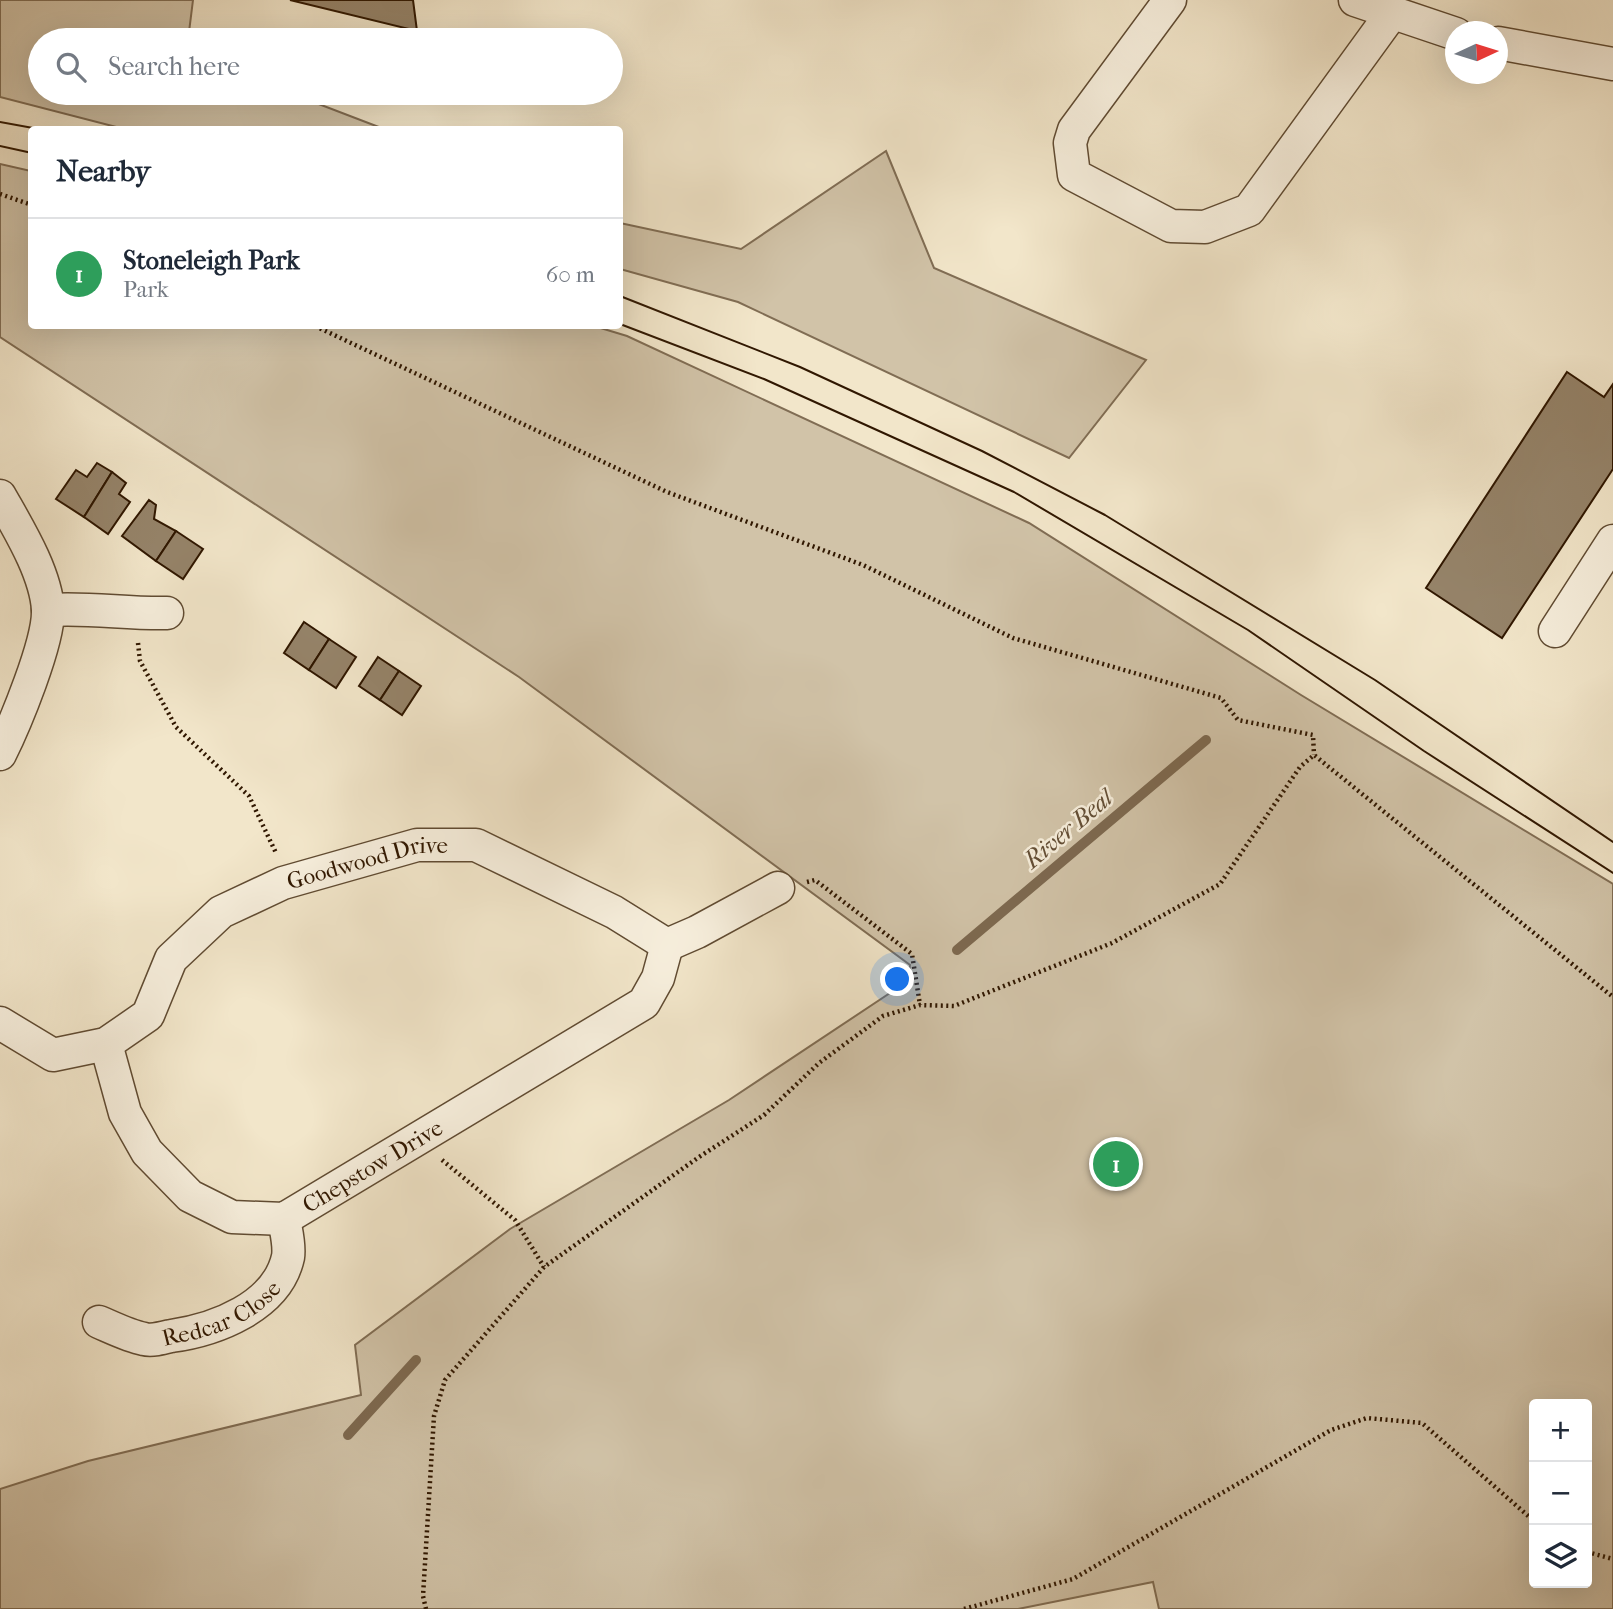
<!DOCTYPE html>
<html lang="en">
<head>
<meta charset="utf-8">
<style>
	:root { --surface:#fff; --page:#f2f2f3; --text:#1f2937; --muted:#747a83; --line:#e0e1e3; --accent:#db2777 }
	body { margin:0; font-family:"IM FELL French Canon",serif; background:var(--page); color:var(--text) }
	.controls { position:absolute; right:21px; bottom:21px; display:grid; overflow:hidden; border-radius:7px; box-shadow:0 7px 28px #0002 }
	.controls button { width:63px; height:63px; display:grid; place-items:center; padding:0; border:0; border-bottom:2px solid var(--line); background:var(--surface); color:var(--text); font:35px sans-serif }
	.compass { position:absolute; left:1445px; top:21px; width:63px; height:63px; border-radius:50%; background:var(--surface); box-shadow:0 7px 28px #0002; rotate:86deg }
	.you { position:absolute; left:898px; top:980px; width:24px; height:24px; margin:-18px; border:5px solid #fff; border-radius:50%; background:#1a73e8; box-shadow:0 0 0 10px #1a73e833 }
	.badge { display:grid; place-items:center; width:46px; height:46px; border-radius:50%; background:var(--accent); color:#fff; font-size:23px; font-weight:700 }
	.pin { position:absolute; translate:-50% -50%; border:4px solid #fff; box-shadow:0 2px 7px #0006 }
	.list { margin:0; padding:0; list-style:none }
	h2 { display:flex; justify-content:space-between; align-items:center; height:91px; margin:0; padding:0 28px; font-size:30px }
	h2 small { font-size:23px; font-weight:400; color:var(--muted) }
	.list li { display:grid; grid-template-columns:46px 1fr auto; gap:21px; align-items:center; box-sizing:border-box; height:112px; padding:0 28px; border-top:2px solid var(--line) }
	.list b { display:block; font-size:26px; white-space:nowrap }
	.list p { margin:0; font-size:23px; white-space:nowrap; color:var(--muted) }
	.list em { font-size:23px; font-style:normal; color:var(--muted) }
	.icon { flex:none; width:38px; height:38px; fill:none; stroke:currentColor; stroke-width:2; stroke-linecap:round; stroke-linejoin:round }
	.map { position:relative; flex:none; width:1613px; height:1609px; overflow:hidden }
	.search { position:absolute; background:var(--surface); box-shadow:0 7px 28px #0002; left:28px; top:28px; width:595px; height:77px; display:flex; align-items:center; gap:18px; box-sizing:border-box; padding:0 24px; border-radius:38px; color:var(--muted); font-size:26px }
	.panel { position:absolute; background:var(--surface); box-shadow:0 7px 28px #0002; left:28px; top:126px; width:595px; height:203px; border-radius:7px }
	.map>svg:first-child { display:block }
</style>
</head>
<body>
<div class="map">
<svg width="1613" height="1609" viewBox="0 0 1613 1609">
	<rect width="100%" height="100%" fill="#f2e6ca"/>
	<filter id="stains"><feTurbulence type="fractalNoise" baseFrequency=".00286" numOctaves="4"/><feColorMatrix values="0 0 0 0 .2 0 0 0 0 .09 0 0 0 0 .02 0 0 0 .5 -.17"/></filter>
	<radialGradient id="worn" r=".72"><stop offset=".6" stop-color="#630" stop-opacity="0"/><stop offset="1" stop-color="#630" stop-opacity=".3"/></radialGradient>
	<!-- green -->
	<g fill="#d1c3a8" stroke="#806d54" stroke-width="2" fill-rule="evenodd">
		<polygon points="0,0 193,0 188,40 40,40 40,93 290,93 384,129 124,129 0,97"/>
		<polygon points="886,151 934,268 1146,360 1069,458 738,302 620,269 620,223 741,249"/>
		<path d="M0,164l31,7 1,155h562l33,10 402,187 272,172 312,189v725h-454l-6,-27 -135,27h-1018v-120l88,-28 273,-66 -6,-50 155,-116 219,-129 179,-119 2,-16 -391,-288 -519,-340zM1587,1404v179h-53v-179z"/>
	</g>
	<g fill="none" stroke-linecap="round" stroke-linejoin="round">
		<!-- stream -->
		<g stroke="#7d6950" stroke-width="10">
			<polyline points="957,950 1206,740"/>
			<polyline points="348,1435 416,1360"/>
		</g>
	</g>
	<!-- building -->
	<g fill="#958369" stroke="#301700" stroke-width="2">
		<polygon points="290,0 413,0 417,31"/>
		<polygon points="1567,372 1604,397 1613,384 1613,469 1502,638 1426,588"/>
		<polygon points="97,463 112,472 84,517 56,499 76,470 87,477"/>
		<polygon points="112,472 126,483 119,494 130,502 108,534 84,517"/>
		<polygon points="149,500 156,505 154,519 176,531 156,561 122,536"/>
		<polygon points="176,531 203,549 183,579 156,561"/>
		<polygon points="304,622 329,639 309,670 284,653"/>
		<polygon points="329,639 356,657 336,688 309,670"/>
		<polygon points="378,657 399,671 380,700 359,686"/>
		<polygon points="399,671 421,686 402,715 380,700"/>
	</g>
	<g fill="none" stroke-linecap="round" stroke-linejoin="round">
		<!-- minor casing -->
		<g stroke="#604b32" stroke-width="35">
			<g id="minor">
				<polyline points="1170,0 1074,130 1070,143 1074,175 1171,226 1205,227 1249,210 1392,13"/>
				<polyline points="1355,0 1456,34"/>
				<polyline points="1498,43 1613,64"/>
				<path d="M0,496c18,32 46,77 48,114 1,32 -33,114 -48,144"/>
				<path d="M48,610c40,-3 79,4 119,3"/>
				<polyline points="1555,631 1613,541"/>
				<path id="s1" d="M0,1023l53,32 53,-11 42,-29 23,-56 50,-47 62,-29 134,-38h59l138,67 53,33 30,-13 81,-44"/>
				<path id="s2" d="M106,1044l19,69 22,39 43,44 42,21 52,2 360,-216 14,-25 9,-33"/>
				<path id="s3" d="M99,1322c14,6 30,14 45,17 8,2 19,-1 27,-3 44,-6 106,-29 117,-79 2,-12 -2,-26 -4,-38"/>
			</g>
		</g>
		<!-- path -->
		<g stroke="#301700" stroke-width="4.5" stroke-dasharray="2 3.5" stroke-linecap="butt">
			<polyline points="0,194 32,205"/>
			<polyline points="315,326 667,492 863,565 1013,638 1221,698 1238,720 1313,735 1314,755"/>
			<polyline points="138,643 140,661 176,727 249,796 276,853"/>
			<polyline points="807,882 815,880 912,954 920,1005"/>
			<polyline points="442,1160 515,1220 544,1267"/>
			<polyline points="1587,1552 1613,1559"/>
			<polyline points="426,1609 423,1596 434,1416 445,1380 544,1267 699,1157 764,1115 819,1063 883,1016 920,1005 954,1006 1112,943 1220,884 1300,767 1314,755 1613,997"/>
			<polyline points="964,1609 1073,1579 1331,1430 1367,1418 1422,1423 1534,1521"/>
		</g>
		<!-- minor -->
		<use href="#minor" stroke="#f7efdd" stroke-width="32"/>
		<!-- tram -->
		<g stroke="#301700" stroke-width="2">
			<polyline points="0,122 44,130"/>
			<polyline points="0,146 32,153"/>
			<polyline points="620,296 800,367 982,451 1105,515 1375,680 1613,842"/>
			<polyline points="620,324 764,379 1014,492 1248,630 1424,751 1613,873"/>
		</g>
	</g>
	<g text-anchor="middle" stroke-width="5" stroke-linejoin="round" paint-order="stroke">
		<!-- street labels -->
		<g font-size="23" fill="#301700" stroke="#f7efdd">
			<text dy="8" stroke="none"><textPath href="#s1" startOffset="452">Goodwood Drive</textPath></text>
			<text dy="8" stroke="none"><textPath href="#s2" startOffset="380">Chepstow Drive</textPath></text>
			<text dy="8" stroke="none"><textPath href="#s3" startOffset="131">Redcar Close</textPath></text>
		</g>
		<!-- water labels -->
		<g font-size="24" font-style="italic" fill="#634e35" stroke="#f7efdd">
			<text transform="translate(1068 829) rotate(-40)" y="8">River Beal</text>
		</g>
	</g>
	<rect width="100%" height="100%" filter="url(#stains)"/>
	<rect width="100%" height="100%" fill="url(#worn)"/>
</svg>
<div class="controls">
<button>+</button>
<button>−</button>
<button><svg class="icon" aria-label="layers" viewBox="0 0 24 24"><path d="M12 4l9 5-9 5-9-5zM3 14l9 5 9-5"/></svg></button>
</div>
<svg class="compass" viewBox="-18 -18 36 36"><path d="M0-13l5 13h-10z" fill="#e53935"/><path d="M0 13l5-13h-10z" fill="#747a83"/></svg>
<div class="you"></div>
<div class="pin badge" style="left:1116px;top:1164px;background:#2e9e5b">1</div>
<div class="search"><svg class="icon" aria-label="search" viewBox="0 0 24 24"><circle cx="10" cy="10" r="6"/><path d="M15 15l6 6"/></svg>Search here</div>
<section class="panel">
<h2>Nearby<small></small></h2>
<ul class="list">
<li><span class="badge" style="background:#2e9e5b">1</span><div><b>Stoneleigh Park</b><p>Park</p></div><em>60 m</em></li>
</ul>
</section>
</div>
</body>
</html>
